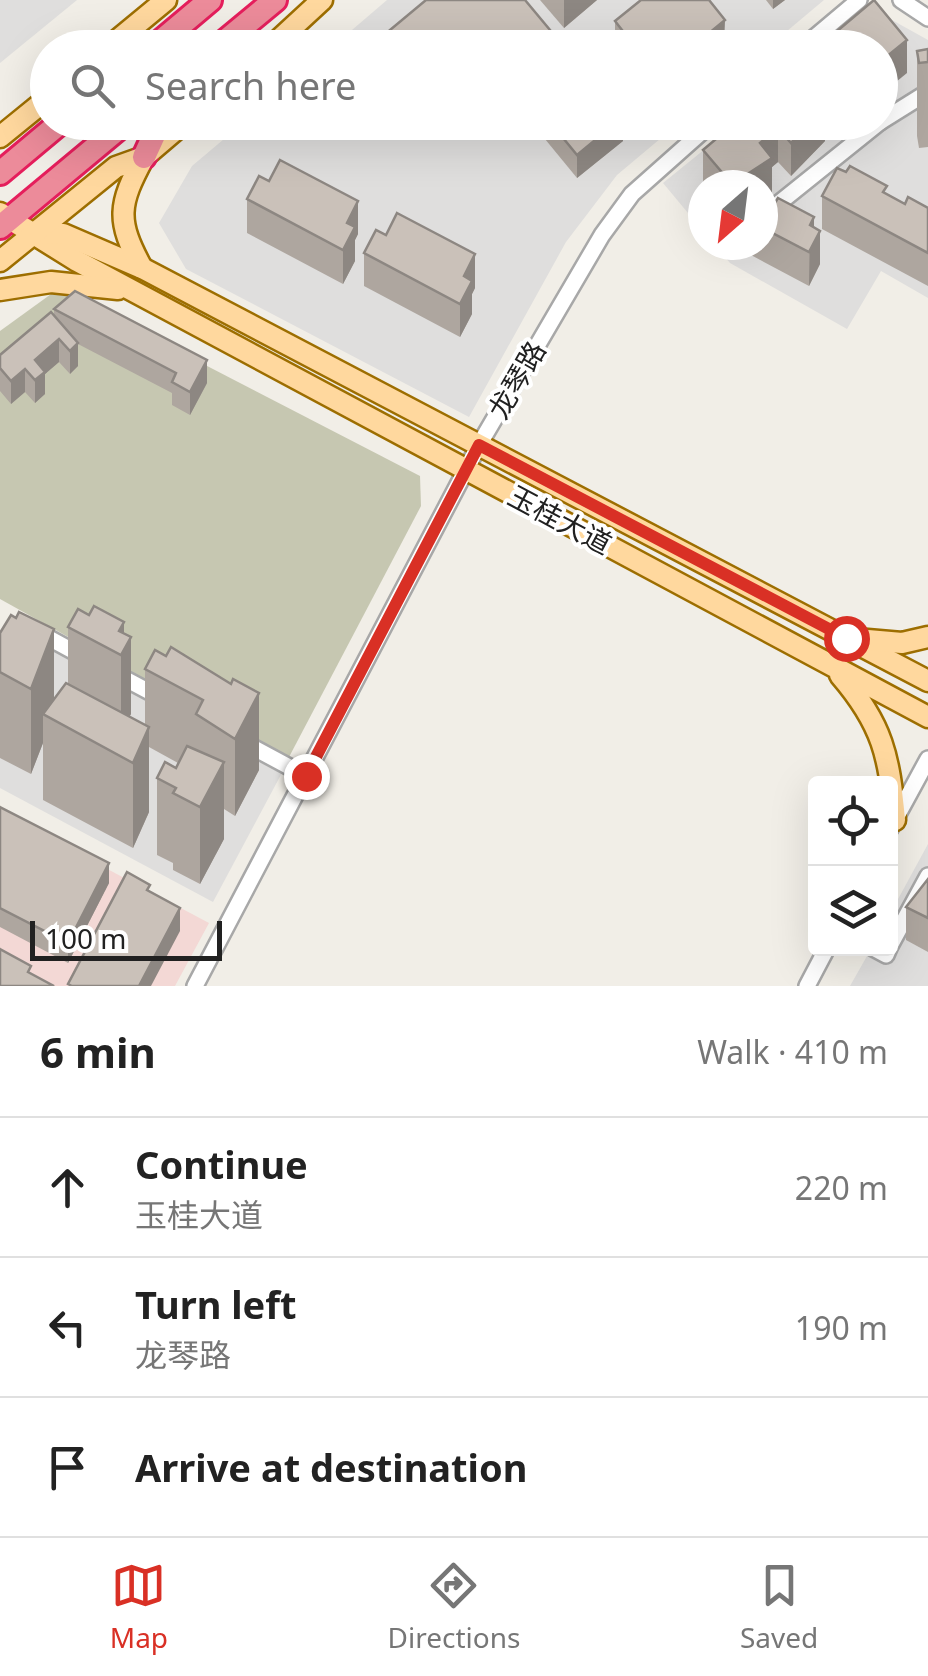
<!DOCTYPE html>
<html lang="en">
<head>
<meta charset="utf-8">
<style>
	:root { --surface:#fff; --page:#f2f2f2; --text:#222; --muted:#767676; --line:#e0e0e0; --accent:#d93025 }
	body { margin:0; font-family:"Noto Sans","Noto Sans SC",sans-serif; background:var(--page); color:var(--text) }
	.controls { position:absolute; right:30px; bottom:30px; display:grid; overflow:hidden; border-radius:10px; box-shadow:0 10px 40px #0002 }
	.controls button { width:90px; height:90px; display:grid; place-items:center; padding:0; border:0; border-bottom:2px solid var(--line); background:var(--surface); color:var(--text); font:50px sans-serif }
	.compass { position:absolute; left:688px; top:170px; width:90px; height:90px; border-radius:50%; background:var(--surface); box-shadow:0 10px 40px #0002; rotate:208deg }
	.scale { position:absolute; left:30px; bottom:25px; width:192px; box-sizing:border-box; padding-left:10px; border:5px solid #212121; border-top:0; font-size:28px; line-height:35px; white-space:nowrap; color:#212121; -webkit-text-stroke:8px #fff; paint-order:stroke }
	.stop { position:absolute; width:30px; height:30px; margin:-22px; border:8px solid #d93025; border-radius:50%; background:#fff }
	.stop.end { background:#d93025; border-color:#fff; box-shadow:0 2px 10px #0008 }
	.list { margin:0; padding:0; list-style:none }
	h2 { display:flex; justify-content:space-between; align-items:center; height:130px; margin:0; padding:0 40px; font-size:42px }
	h2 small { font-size:32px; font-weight:400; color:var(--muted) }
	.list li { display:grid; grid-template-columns:65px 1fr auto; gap:30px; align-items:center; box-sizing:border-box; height:140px; padding:0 40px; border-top:2px solid var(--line) }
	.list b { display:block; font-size:38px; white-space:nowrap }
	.list p { margin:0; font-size:32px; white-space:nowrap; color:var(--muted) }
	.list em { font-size:32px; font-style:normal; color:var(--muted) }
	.icon { flex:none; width:55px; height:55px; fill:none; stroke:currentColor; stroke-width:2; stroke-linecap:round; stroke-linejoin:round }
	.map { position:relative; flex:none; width:928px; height:986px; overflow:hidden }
	.search { position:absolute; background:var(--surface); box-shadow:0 10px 40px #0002; left:30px; right:30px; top:30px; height:110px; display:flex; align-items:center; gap:25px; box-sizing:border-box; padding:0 35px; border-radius:55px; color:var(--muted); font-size:38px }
	.sheet { height:550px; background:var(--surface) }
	nav { display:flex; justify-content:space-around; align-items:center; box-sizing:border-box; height:140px; border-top:2px solid var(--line); background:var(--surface); font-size:28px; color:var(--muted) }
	nav a { display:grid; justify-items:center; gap:5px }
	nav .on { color:var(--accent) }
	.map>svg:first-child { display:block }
</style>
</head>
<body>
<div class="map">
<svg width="928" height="986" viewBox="0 0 928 986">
	<rect width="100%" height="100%" fill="#f1eee7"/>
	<!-- residential -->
	<g fill="#dfdedd">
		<polygon points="0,0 77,0 0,63"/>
		<polygon points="387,0 824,0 768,47 331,48"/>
		<polygon points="874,10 928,40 928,298 881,271 847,329 730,263 715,245 763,245 763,185 703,185 703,231 663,183 737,123 880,122 880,48"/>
		<polygon points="243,123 679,123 617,175 566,242 469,417 186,269 159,223 192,166"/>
		<polygon points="36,638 284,769 213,902 0,788 0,705"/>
		<polygon points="928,844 928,986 850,986 871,949 890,948 891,912"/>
	</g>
	<!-- commercial -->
	<polygon fill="#f3d8d5" points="0,812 209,923 175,986 0,986"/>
	<!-- construction -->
	<polygon fill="#c6c7b1" points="58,289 420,476 421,506 288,759 0,599 0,331"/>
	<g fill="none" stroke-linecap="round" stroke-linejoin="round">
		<!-- minor casing -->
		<g stroke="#a8a8a8" stroke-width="20">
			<g id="minor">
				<polyline points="901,0 928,18"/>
				<polyline points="802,48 859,0"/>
				<polyline points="880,122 928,92"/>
				<polyline points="763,216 880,122"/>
				<polyline points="36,631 82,656"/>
				<polyline points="116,674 161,698"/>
				<polyline points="243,742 306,776"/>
				<polyline points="890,829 928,759"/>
				<polyline points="890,946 928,876"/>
				<polyline points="873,948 886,955 889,948"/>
				<polyline points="195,986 479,445 602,235 632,194 713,122"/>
				<polyline points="807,986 827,948"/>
			</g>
		</g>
		<!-- major casing -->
		<g stroke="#9d6e00" stroke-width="25">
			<g id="major">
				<polyline points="108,48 166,0"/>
				<polyline points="270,48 322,0"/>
				<polyline points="0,137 48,98"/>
				<polyline points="0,213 77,261 928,717"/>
				<polyline points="38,233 63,234 142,268 928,681"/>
				<polyline points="0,261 116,167 144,157 185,122"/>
				<path d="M142,268c-26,-48 -24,-63 2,-111"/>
				<polyline points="0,290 51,282 118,289"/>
				<polyline points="856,639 902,643 928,637"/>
				<path d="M840,675c43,50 49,81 55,145"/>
			</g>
		</g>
		<!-- highway casing -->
		<g stroke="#e51e5c" stroke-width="28">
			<g id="highway">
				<polyline points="153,48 210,0"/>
				<polyline points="217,48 275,0"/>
				<polyline points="144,157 160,122"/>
				<polyline points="0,173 61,122"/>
				<polyline points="0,227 126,122"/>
			</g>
		</g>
		<!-- minor -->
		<use href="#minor" stroke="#fff" stroke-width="15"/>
		<!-- major -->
		<use href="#major" stroke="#ffd89e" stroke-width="20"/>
		<!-- highway -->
		<use href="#highway" stroke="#ec8b9a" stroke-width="22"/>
	</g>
	<!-- wall -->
	<g fill="#aea69f">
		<polygon points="426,0 565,48 372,48 372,45"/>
		<polygon points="540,0 597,0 564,28"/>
		<polygon points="766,0 785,0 773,9"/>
		<polygon points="615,21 725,47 615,48"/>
		<polygon points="928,49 928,147 919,148 917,136 917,51"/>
		<polygon points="531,122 623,122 623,141 577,178"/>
		<polygon points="825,122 825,141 791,176 778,162 772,167 772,192 763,198 763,185 704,185 703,183 703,150 716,139 716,128 747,128"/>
		<polygon points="887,194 905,204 928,208 928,286 822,229 822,196"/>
		<polygon points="247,199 358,234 355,240 355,261 343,284 247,233"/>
		<polygon points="763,200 814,228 820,264 809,286 751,255 751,245 763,245"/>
		<polygon points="364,253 475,288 472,294 472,314 460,337 364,286"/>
		<polygon points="54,309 207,383 190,415 172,405 172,393 78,344 78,366 70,374 59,362 45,374 45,394 35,403 25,392 11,404 0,391 0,355 54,315"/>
		<polygon points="68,627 124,633 131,714 129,717 145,725 145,669 166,656 171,647 259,770 235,816 224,809 224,839 200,884 173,870 173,863 157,855 157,778 176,768 178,763 149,747 149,812 133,848 43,800 43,743 31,774 0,758 0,633 54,700 68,684"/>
		<polygon points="0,807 109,883 68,963 0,927"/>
		<polygon points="928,879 928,952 906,940 906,907"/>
	</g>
	<!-- shaded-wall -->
	<g fill="#8d8782">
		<polygon points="564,0 597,0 564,28"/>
		<polygon points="773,0 785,0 773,9"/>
		<polygon points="725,20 724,48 691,48"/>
		<polygon points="480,37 480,48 468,48"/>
		<polygon points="907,40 907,73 880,95 880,62"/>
		<polygon points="617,122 623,122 623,141 577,178 577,155"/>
		<polygon points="810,122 825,122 825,141 791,176 791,143"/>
		<polygon points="778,128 778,162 772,167 772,192 763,198 763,185 732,185 760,143"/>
		<polygon points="358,201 358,234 355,240 355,261 343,284 343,250 347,223"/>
		<polygon points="814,217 814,242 820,231 820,264 809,286 810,225"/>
		<polygon points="475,254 475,288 472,294 472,314 460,337 460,304 464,276"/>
		<polygon points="59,339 59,362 45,374 45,394 35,403 35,360"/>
		<polygon points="78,343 78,366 70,374 70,351"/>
		<polygon points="207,360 207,383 190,415 190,392"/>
		<polygon points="25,369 25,392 11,404 11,381"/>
		<polygon points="124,622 124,650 131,637 131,714 121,732 121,655 119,631"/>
		<polygon points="54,629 54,715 43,714 43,743 31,774 31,689"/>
		<polygon points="259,693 259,770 235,816 235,739"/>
		<polygon points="149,727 149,812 133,848 133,763"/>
		<polygon points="224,762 224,839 200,884 200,807"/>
		<polygon points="109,863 109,883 68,963 68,943"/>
		<polygon points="180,908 180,931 151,986 139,986"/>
	</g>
	<!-- building -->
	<g fill="#cac1b9" stroke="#8d8782" stroke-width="2.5">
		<polygon points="426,0 525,0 565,48 488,48 480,37 468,48 374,48 372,45"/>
		<polygon points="641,0 709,0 725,20 691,48 636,48 615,21"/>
		<polygon points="874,0 907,40 880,62 880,48 817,48"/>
		<polygon points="928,49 928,62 919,63 917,51"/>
		<polygon points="550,122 617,122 577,155"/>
		<polygon points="723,122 743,122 747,128 753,122 810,122 791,143 778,128 760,143 772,158 732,184 703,150 722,134 716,128"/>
		<polygon points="280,160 358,201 347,223 355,227 343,250 247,199 259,176 269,181"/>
		<polygon points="850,166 887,186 883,192 905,204 908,197 928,208 928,253 822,196 837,168 846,172"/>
		<polygon points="778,198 814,217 810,225 820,231 809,252 763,228 763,200 773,206"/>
		<polygon points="397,213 475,254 464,276 472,281 460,304 364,253 376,230 386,235"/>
		<polygon points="75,291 207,360 190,392 172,382 176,373 54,309"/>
		<polygon points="51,312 78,343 70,351 59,339 35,360 45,372 35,380 25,369 11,381 0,368 0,355"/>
		<polygon points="94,606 124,622 119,631 131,637 121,655 68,627 78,609 89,615"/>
		<polygon points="19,612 54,629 31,689 0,672 0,633 11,615 16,618"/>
		<polygon points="171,647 231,684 233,679 259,693 235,739 196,714 203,700 145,669 155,650 166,656"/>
		<polygon points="66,683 149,727 133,763 43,714"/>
		<polygon points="187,746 224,762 200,807 173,793 176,788 157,778 165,762 176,768"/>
		<polygon points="0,807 109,863 68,943 0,908"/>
		<polygon points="127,872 150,885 147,890 180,908 139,986 72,986 68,984"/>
		<polygon points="928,879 928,918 906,907"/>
		<polygon points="0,949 31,966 28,972 54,986 0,986"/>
	</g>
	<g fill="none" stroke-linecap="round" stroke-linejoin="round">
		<!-- route -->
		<polyline stroke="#d93025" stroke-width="12" points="306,776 479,445 846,638"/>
	</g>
	<g text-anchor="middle" stroke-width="8" stroke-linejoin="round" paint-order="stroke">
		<!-- street labels -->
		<g font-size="28" fill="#212121" stroke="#fff">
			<text transform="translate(517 380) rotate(-60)" y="10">龙琴路</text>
			<text transform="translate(560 520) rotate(28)" y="10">玉桂大道</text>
		</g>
	</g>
</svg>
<div class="controls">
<button><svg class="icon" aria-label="locate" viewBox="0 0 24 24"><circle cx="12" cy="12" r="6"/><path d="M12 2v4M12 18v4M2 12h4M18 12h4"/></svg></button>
<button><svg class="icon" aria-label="layers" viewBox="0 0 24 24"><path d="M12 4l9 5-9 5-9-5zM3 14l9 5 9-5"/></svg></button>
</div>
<svg class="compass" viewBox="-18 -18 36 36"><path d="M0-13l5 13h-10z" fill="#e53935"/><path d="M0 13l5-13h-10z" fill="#767676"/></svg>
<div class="scale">100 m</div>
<div class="stop" style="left:846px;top:638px"></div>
<div class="stop end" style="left:306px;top:776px"></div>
<div class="search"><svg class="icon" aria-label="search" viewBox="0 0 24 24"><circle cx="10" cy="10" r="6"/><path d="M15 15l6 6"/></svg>Search here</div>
</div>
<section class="sheet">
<h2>6 min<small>Walk · 410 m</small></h2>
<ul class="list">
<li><svg class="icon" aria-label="ahead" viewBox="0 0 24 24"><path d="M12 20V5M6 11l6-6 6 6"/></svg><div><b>Continue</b><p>玉桂大道</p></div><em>220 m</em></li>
<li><svg class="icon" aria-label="left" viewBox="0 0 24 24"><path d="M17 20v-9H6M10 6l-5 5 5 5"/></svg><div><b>Turn left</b><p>龙琴路</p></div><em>190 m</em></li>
<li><svg class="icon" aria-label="arrive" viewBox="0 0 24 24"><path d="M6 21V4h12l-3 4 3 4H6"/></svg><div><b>Arrive at destination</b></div></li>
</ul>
</section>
<nav>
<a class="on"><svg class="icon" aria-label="map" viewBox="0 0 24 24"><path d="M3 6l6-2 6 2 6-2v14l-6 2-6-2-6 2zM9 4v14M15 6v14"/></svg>Map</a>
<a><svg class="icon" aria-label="directions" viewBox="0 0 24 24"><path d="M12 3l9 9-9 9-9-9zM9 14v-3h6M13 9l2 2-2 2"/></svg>Directions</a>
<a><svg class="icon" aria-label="saved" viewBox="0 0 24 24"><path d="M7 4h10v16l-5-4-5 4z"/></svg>Saved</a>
</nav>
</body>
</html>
